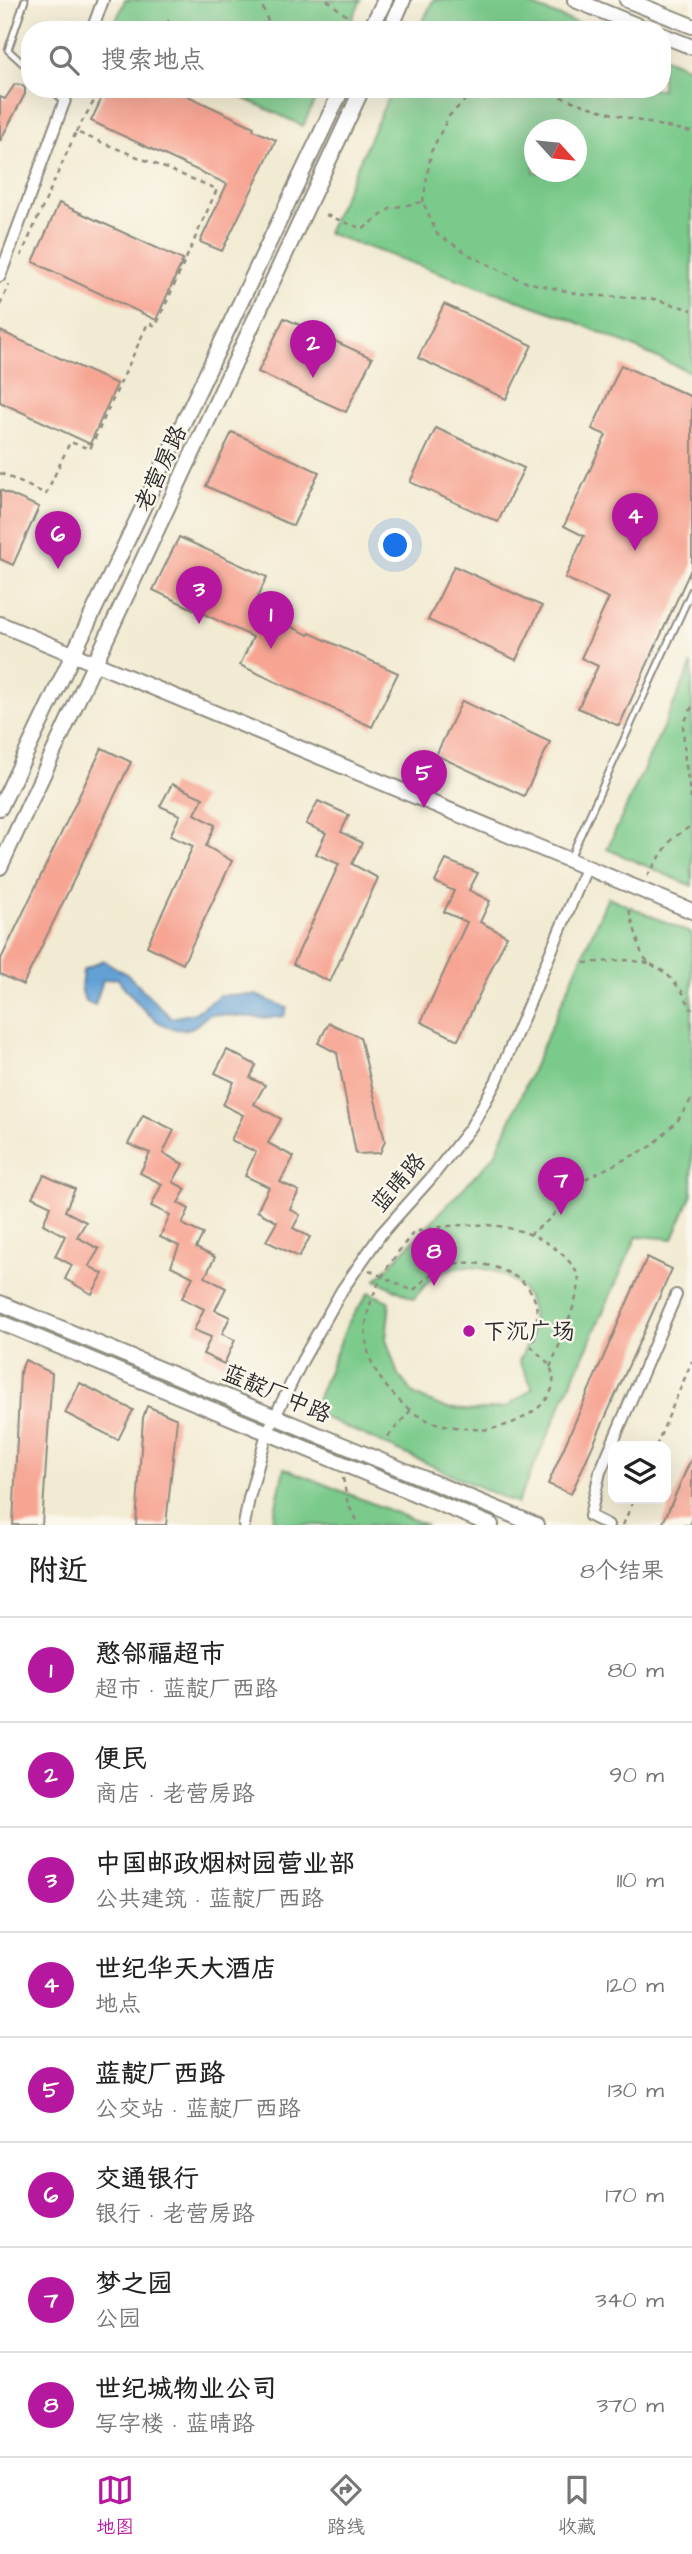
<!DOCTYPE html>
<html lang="zh">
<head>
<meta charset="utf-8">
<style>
	:root { --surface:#fff; --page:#f6f6f6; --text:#222; --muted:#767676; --line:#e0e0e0; --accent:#b5179e }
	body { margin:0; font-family:"Architects Daughter","LXGW WenKai TC",sans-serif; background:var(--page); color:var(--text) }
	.controls { position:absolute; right:21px; bottom:21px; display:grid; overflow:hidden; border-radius:14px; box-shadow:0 7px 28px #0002 }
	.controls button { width:63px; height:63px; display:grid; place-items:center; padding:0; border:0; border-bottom:2px solid var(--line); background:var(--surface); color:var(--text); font:35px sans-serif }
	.compass { position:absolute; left:524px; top:119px; width:63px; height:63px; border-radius:50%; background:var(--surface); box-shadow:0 7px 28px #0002; rotate:117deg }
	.you { position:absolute; left:396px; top:546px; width:24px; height:24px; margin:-18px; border:5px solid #fff; border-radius:50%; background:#1a73e8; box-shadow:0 0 0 10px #1a73e833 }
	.badge { display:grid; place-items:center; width:46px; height:46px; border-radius:50%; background:var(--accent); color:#fff; font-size:23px; font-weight:700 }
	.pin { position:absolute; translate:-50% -58px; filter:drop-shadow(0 2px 4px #0008) }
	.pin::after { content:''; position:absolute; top:37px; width:24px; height:21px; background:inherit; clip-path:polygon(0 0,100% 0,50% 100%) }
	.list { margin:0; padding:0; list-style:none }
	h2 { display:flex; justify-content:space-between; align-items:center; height:91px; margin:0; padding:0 28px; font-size:30px }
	h2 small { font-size:23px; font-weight:400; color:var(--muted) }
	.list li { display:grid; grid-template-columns:46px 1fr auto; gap:21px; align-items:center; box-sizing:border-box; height:105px; padding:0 28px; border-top:2px solid var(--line) }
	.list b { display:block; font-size:26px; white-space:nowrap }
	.list p { margin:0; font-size:23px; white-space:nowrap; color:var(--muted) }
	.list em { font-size:23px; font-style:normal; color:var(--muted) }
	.icon { flex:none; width:38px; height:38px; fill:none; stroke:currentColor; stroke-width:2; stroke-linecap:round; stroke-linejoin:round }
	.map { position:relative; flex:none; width:692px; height:1525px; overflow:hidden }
	.search { position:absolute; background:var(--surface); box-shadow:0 7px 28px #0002; left:21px; right:21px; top:21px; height:77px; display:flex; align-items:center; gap:18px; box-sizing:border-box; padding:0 24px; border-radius:28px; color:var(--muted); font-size:26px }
	.sheet { height:931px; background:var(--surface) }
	nav { display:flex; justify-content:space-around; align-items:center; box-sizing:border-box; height:98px; border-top:2px solid var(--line); background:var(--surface); font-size:19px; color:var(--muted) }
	nav a { display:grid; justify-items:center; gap:4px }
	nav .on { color:var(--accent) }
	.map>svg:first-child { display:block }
</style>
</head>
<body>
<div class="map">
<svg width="692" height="1525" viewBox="0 0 692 1525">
	<rect width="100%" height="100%" fill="#fbf7ec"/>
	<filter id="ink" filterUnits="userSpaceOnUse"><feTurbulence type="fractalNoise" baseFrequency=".0143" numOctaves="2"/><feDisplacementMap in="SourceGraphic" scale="14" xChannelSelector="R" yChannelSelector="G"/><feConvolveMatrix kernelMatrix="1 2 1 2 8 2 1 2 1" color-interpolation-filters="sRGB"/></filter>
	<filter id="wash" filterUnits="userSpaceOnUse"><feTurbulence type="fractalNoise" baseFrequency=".00686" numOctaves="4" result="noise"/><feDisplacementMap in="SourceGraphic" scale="28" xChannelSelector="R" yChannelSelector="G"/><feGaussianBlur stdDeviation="1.57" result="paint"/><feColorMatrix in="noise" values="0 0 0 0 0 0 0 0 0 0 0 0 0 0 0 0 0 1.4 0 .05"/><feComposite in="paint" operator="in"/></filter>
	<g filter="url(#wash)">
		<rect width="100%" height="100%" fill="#f2ebd3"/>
		<!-- green -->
		<g fill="#7aca8b" stroke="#527a5b" stroke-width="2" fill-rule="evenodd">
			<polygon points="125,0 361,0 347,30 112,30"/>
			<polygon points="433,0 518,0 594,30 419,30"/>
			<path d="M662,57l30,12v304l-127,-56 -238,-84 65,-144h270zM534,130h42v42h-42z"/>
			<polygon points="224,89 320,89 303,126"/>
			<polygon points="692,664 692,886 607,849"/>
			<path d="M608,897l84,37v260l-19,45 -36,-3 -120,268 -205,-92 36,-89 21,-31 21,10 -4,37 12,36 18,21 29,12 29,3 33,-4 26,-19 -14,-27c9,-17 18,-37 11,-57 -11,-34 -65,-47 -94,-29 -8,6 -16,16 -22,24l-38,-19 119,-125z"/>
			<polygon points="284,1468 426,1525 427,1525 272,1525"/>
		</g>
		<!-- water -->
		<path fill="#64a1d5" stroke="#486680" stroke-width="2" d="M103,960l25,15 43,43 24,-5 25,-18h36l31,13 -3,8 -17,2 -58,-4c-5,4 -12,12 -18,14 -30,10 -58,-30 -74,-50l-14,2 -8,25 -10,-4 -4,-13 2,-18z"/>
		<g id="blocks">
			<!-- building -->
			<g fill="#f7a493">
				<polygon points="15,84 21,85 25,88 25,94 0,141 0,97 5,99"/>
				<polygon points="106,89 173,89 254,127 253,130 276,140 222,251 200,242 227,184 91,121"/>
				<polygon points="59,203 183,260 156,320 33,262"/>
				<polygon points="444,304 532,345 506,399 418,358"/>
				<polygon points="284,318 372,358 346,412 258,372"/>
				<polygon points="0,331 117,384 90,444 0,402"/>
				<polygon points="621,365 692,397 692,567 619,726 578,708 598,666 581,658 609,598 565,578 584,536 564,526 606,435 592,429"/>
				<polygon points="436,428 524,468 498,522 410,482"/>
				<polygon points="232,432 319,472 293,526 206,486"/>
				<polygon points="0,490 39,507 13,565 0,559"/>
				<polygon points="179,537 267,577 252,609 309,635 310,633 398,673 372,727 240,665 253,637 153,590"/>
				<polygon points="454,566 542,606 516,660 428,620"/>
				<polygon points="462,701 550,742 524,796 436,755"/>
				<polygon points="102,748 131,762 23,985 0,974 0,961"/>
				<polygon points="172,784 203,798 195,814 215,825 206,846 232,861 183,964 147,946 193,846 170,836 180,815 160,806"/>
				<polygon points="318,801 349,815 341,832 362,843 352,864 378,878 330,982 293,964 339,864 316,854 326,833 306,824"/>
				<polygon points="446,860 478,873 469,890 490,901 480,922 507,936 458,1040 421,1022 467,922 444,912 454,891 435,882"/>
				<polygon points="329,1023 360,1037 385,1141 380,1153 356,1154 337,1053 318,1043"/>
				<polygon points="227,1050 256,1065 250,1078 265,1085 254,1104 281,1119 268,1143 294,1157 280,1182 299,1191 290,1209 300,1215 293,1228 310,1237 299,1257 266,1241 277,1222 257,1211 269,1187 245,1176 256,1152 231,1140 243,1115 223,1105 234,1082 215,1073"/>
				<polygon points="143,1115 174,1130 163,1153 183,1164 173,1182 186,1189 178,1203 189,1209 182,1224 203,1234 196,1248 215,1257 205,1277 226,1288 215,1310 230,1317 222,1334 235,1340 224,1364 203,1354 211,1337 194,1330 204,1309 182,1298 193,1277 171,1266 179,1246 160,1237 170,1215 151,1206 162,1184 140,1173 150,1153 128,1144"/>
				<polygon points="44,1175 75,1189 65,1211 86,1222 77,1237 99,1249 89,1266 103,1274 92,1294 65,1279 72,1265 55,1256 65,1236 43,1224 51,1206 32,1197"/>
				<polygon points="647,1257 672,1269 571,1494 548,1484"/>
				<polygon points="25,1360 52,1373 42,1525 13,1525 20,1372"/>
				<polygon points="80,1383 133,1410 118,1440 65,1413"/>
				<polygon points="147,1406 177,1419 166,1525 136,1525 143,1418"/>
				<polygon points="692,1457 692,1520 690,1525 662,1525"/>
			</g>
		</g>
	</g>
	<g filter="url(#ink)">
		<use href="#blocks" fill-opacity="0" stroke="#8e8b7f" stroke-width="2"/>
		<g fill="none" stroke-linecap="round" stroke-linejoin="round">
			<!-- service casing -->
			<g stroke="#8e8b7f" stroke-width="9">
				<g id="service">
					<polyline points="25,0 8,50 30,70"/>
					<polyline points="51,89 64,101"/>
					<polyline points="570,858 692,590"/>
				</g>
			</g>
			<!-- minor casing -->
			<g stroke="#8e8b7f" stroke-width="14">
				<g id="minor">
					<polyline points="92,30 103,0"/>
					<polyline points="0,276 69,89"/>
					<polyline points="244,1525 249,1498 267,1433 302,1361 342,1290 381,1234 431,1178 471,1127 497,1080 587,866"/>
					<polyline points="608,1525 590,1516 600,1472 676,1295"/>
				</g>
			</g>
			<!-- tertiary casing -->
			<g stroke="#8e8b7f" stroke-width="18">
				<g id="tertiary">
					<polyline points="575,0 648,30"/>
					<polyline points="627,0 692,26"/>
					<polyline points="370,30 385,0"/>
					<polyline points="390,30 403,0"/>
					<polyline points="662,35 692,47"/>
					<polyline points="0,624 692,911"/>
					<polyline points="0,808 342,89"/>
					<polyline points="0,867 362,89"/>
					<polyline points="0,1303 536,1525"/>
					<polyline points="0,1322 491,1525"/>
				</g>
			</g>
			<!-- path -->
			<g stroke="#8e8b7f" stroke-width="2.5" stroke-dasharray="5 5" stroke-linecap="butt">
				<polyline points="256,0 262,5 271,30"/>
				<polyline points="327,0 357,24"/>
				<polyline points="194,24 232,30"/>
				<polyline points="158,30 170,20"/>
				<path d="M542,89c49,21 98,33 150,43"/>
				<polyline points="76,132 101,89"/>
				<polyline points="423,202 431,152 449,116 476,89"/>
				<polyline points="326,215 363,229 391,208 423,202 437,234 473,257 522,281 584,295 654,299 692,310"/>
				<polyline points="0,305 9,285"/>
				<polyline points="0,473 46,494 70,442 90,449 148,323 156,326 217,189 76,132 21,256"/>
				<polyline points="692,707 683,725 685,760 692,805"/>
				<polyline points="647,876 672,839 692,825"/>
				<polyline points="629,910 642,955 649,963 666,973 682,991 692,1010"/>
				<polyline points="584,963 626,960 649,963"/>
				<polyline points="529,1235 550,1219 569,1194 587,1178 652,1146 678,1120 692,1098"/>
				<path d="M369,1270l44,21c9,-9 18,-18 30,-24 25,-12 81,2 91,31 6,15 2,34 -2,49 5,6 15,13 18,20 17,34 -35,59 -60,62 -13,2 -48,-3 -60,-8 -7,-2 -14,-7 -20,-10l-25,29"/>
				<path d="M410,1410c-71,-58 -47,-117 4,-178 50,-11 107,-14 148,22 7,7 16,16 17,27 1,14 -22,71 -29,86"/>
				<polyline points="656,1446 692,1361"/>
				<polyline points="343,1478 348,1505 360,1525"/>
				<polyline points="623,1525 634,1499"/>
			</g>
			<!-- service -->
			<use href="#service" stroke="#fff" stroke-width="5"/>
			<!-- minor -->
			<use href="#minor" stroke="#fff" stroke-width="10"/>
			<!-- tertiary -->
			<use href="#tertiary" stroke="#fff" stroke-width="14"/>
		</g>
	</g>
	<!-- markers -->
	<circle fill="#b5179e" stroke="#fbf7ec" stroke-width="2.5" cx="469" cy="1331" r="7"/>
	<g text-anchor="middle" stroke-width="5" stroke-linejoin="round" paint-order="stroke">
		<!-- street labels -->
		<g font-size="23" fill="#2b2b2b" stroke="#fbf7ec">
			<text transform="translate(160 468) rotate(-65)" y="8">老营房路</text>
			<text transform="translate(398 1182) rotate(-49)" y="8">蓝晴路</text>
			<text transform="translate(277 1393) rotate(23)" y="8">蓝靛厂中路</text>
		</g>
		<!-- poi labels -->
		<g font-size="23" fill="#2b2b2b" stroke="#fbf7ec" text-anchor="start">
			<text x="483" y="1339">下沉广场</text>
		</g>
	</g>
</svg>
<div class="controls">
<button><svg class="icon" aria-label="layers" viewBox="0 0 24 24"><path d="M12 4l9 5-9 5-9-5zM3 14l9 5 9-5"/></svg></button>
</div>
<svg class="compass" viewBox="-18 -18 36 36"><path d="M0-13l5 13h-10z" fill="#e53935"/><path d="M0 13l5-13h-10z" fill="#767676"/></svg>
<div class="you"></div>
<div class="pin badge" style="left:271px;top:649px">1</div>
<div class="pin badge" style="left:313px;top:378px">2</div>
<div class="pin badge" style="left:199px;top:624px">3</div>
<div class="pin badge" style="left:635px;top:551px">4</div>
<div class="pin badge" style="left:424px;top:808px">5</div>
<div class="pin badge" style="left:58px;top:569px">6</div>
<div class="pin badge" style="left:561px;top:1215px">7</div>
<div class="pin badge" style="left:434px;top:1286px">8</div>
<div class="search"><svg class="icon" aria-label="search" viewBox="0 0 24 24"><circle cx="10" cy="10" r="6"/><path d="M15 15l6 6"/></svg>搜索地点</div>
</div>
<section class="sheet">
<h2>附近<small>8个结果</small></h2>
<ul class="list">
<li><span class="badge">1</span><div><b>憨邻福超市</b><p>超市 · 蓝靛厂西路</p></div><em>80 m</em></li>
<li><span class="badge">2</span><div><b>便民</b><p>商店 · 老营房路</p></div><em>90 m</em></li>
<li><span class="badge">3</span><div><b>中国邮政烟树园营业部</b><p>公共建筑 · 蓝靛厂西路</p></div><em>110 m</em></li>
<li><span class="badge">4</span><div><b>世纪华天大酒店</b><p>地点</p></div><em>120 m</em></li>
<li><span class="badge">5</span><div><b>蓝靛厂西路</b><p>公交站 · 蓝靛厂西路</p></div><em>130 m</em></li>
<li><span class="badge">6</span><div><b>交通银行</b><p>银行 · 老营房路</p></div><em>170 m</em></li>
<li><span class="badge">7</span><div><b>梦之园</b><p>公园</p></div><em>340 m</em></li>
<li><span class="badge">8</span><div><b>世纪城物业公司</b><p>写字楼 · 蓝晴路</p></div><em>370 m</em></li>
</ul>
</section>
<nav>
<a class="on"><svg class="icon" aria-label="map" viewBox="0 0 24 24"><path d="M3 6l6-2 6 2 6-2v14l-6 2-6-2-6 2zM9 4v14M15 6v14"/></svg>地图</a>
<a><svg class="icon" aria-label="directions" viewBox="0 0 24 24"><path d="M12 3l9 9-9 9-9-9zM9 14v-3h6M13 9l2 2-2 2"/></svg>路线</a>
<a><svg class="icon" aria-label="saved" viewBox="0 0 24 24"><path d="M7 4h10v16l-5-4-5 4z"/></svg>收藏</a>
</nav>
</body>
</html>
